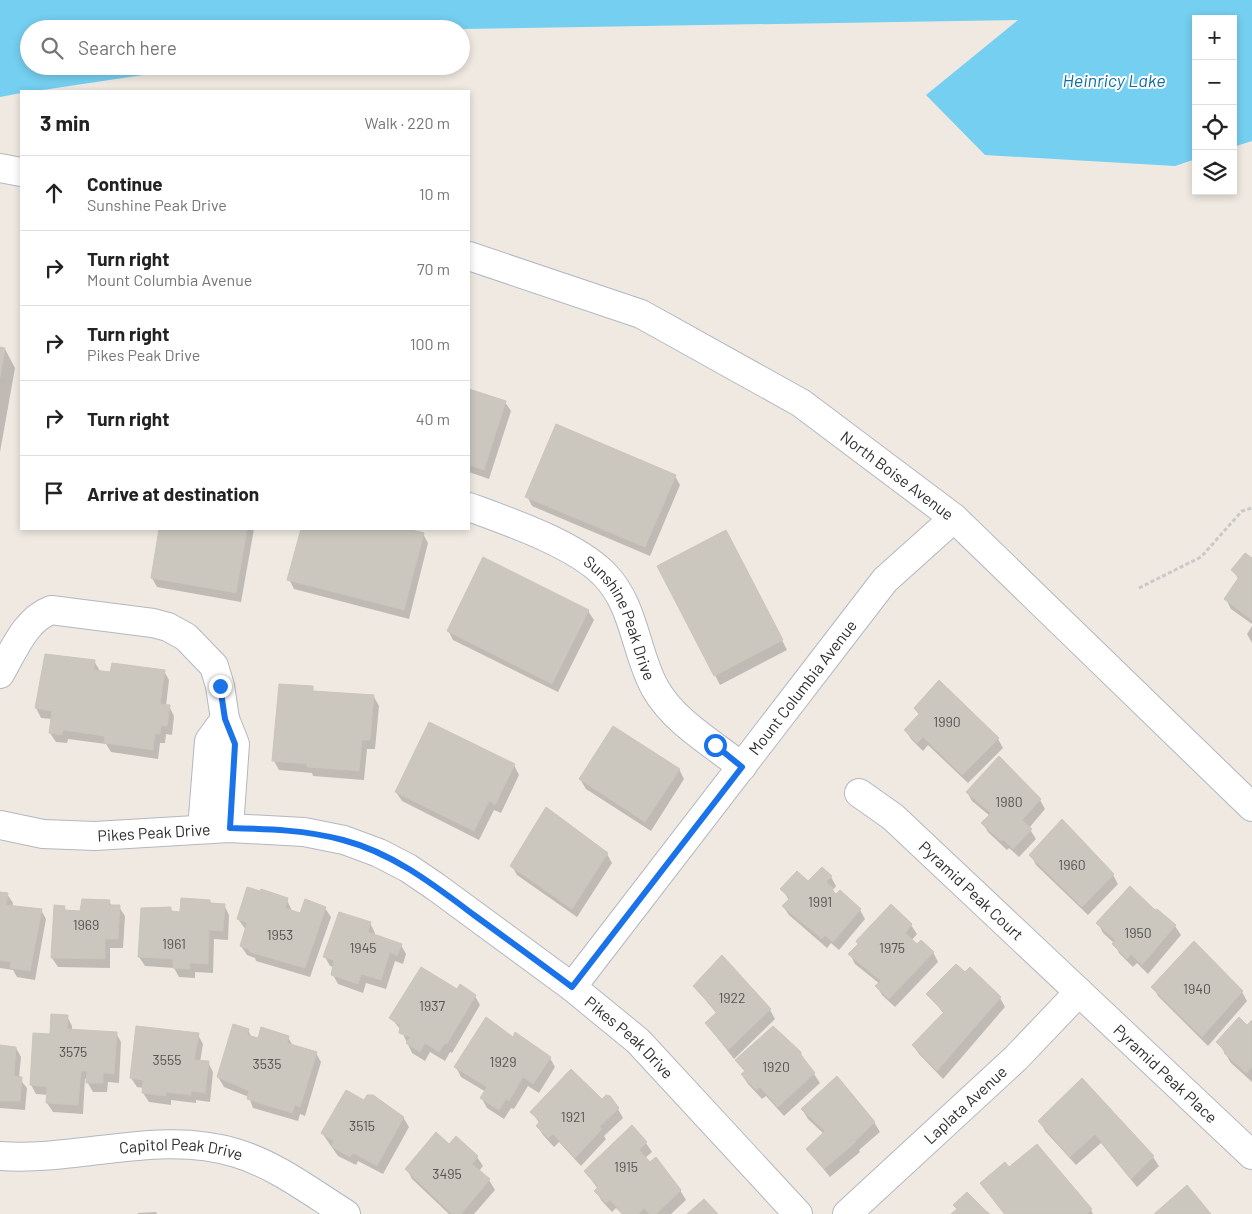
<!DOCTYPE html>
<html lang="en">
<head>
<meta charset="utf-8">
<style>
	:root { --surface:#fff; --page:#f2f2f2; --text:#222; --muted:#767676; --line:#e0e0e0 }
	body { margin:0; font-family:Barlow,sans-serif; background:var(--page); color:var(--text) }
	.controls { position:absolute; right:15px; top:15px; display:grid; overflow:hidden; border-radius:0px; box-shadow:0 2px 8px #0003 }
	.controls button { width:45px; height:45px; display:grid; place-items:center; padding:0; border:0; border-bottom:1px solid var(--line); background:var(--surface); color:var(--text); font:25px sans-serif }
	.stop { position:absolute; width:15px; height:15px; margin:-11px; border:4px solid #1a73e8; border-radius:50%; background:#fff }
	.stop.end { background:#1a73e8; border-color:#fff; box-shadow:0 1px 5px #0008 }
	.list { margin:0; padding:0; list-style:none }
	h2 { display:flex; justify-content:space-between; align-items:center; height:65px; margin:0; padding:0 20px; font-size:21px }
	h2 small { font-size:16px; font-weight:400; color:var(--muted) }
	.list li { display:grid; grid-template-columns:32px 1fr auto; gap:15px; align-items:center; box-sizing:border-box; height:75px; padding:0 20px; border-top:1px solid var(--line) }
	.list b { display:block; font-size:19px; white-space:nowrap }
	.list p { margin:0; font-size:16px; white-space:nowrap; color:var(--muted) }
	.list em { font-size:16px; font-style:normal; color:var(--muted) }
	.icon { flex:none; width:28px; height:28px; fill:none; stroke:currentColor; stroke-width:2; stroke-linecap:round; stroke-linejoin:round }
	.map { position:relative; flex:none; width:1252px; height:1214px; overflow:hidden }
	.search { position:absolute; background:var(--surface); box-shadow:0 2px 8px #0003; left:20px; top:20px; width:450px; height:55px; display:flex; align-items:center; gap:12px; box-sizing:border-box; padding:0 18px; border-radius:28px; color:var(--muted); font-size:19px }
	.panel { position:absolute; background:var(--surface); box-shadow:0 2px 8px #0003; left:20px; top:90px; width:450px; height:440px; border-radius:0px }
	.map>svg:first-child { display:block }
</style>
</head>
<body>
<div class="map">
<svg width="1252" height="1214" viewBox="0 0 1252 1214">
	<rect width="100%" height="100%" fill="#efe9e1"/>
	<!-- water -->
	<polygon fill="#75cff0" points="0,0 1252,0 1252,141 1233,147 1233,19 1196,19 1196,159 1175,166 985,155 926,95 1018,20 461,29 29,29 29,66 203,66 36,91 21,91 21,93 0,97"/>
	<!-- shadow -->
	<g fill="#0003">
		<polygon points="0,348 5,349 15,368 0,452"/>
		<polygon points="469,390 505,402 511,411 489,479 469,472"/>
		<polygon points="675,476 680,485 650,556 532,506 527,496"/>
		<polygon points="161,529 254,529 241,602 157,587 152,578"/>
		<polygon points="302,529 403,529 423,534 428,543 409,619 294,589 289,579"/>
		<polygon points="731,541 787,650 720,685 659,567"/>
		<polygon points="1252,559 1252,624 1231,609 1226,599 1239,580 1233,570"/>
		<polygon points="588,611 594,620 558,692 453,640 448,630"/>
		<polygon points="1252,626 1252,643 1247,634"/>
		<polygon points="46,655 94,661 100,671 111,674 164,671 169,680 166,706 169,706 174,716 172,735 166,734 165,743 160,743 158,759 111,752 106,744 68,739 67,743 56,742 50,733 52,719 41,718 36,708"/>
		<polygon points="312,688 314,692 374,697 379,706 375,749 367,749 364,780 313,776 312,773 279,770 274,761"/>
		<polygon points="916,708 998,739 1003,748 968,783 928,745 923,751 911,739 905,730 919,715"/>
		<polygon points="514,765 519,775 501,813 494,810 479,840 402,801 396,792"/>
		<polygon points="679,769 684,779 651,831 586,789 580,779"/>
		<polygon points="967,792 1040,800 1045,809 1029,828 1036,839 1019,857 1009,848 1007,850 988,832 983,823 990,816 972,801"/>
		<polygon points="1062,821 1113,875 1118,884 1088,915 1036,865 1031,855"/>
		<polygon points="607,854 612,863 577,917 517,875 512,866"/>
		<polygon points="831,877 836,886 833,890 836,896 860,910 865,919 839,950 831,943 827,948 789,915 783,906 789,900 782,889"/>
		<polygon points="0,893 7,894 13,903 12,907 41,910 46,919 35,980 17,977 13,970 0,968"/>
		<polygon points="287,900 292,911 301,914 325,908 331,917 310,977 256,961 255,958 247,955 241,946 246,930 238,919"/>
		<polygon points="109,901 112,906 119,907 125,916 123,948 110,948 110,968 58,967 52,958 64,907 67,912 81,912"/>
		<polygon points="210,901 212,905 224,905 229,915 228,940 214,939 213,973 195,972 195,978 179,977 174,968 145,966 139,957 142,909 170,908 173,913 181,913"/>
		<polygon points="891,906 911,925 917,934 911,941 933,952 938,962 895,1007 882,995 877,986 880,984 855,964 850,954"/>
		<polygon points="1157,910 1175,926 1181,935 1148,974 1137,963 1133,967 1119,953 1114,943 1103,933 1098,923"/>
		<polygon points="370,923 375,933 374,936 401,945 406,954 403,964 395,961 386,989 366,983 363,993 338,984 333,975 334,967 330,966 325,957"/>
		<polygon points="722,957 770,1010 775,1019 734,1059 706,1023 717,1014 694,986"/>
		<polygon points="965,974 1000,998 1005,1007 943,1079 919,1054 913,1045 944,1014 928,994"/>
		<polygon points="1153,987 1242,992 1247,1001 1208,1046 1158,996"/>
		<polygon points="475,996 480,1005 452,1053 450,1052 445,1061 430,1052 425,1061 412,1053 401,1030 391,1018"/>
		<polygon points="67,1016 72,1026 72,1030 116,1033 121,1042 119,1083 108,1082 107,1092 93,1092 85,1078 83,1114 53,1112 47,1103 48,1095 36,1094 31,1085 51,1035"/>
		<polygon points="1252,1022 1252,1082 1231,1063 1218,1042 1247,1027"/>
		<polygon points="248,1030 252,1038 258,1040 288,1037 293,1046 316,1053 321,1062 305,1116 300,1114 298,1121 253,1108 249,1097 224,1087 218,1077"/>
		<polygon points="198,1035 203,1044 200,1062 208,1062 213,1072 210,1102 196,1100 196,1103 171,1100 171,1105 149,1102 143,1093 144,1088 137,1087 131,1078"/>
		<polygon points="513,1039 550,1058 555,1067 539,1093 528,1086 514,1109 511,1108 504,1119 487,1108 482,1099 486,1092 461,1077 456,1067"/>
		<polygon points="0,1047 16,1048 21,1057 19,1078 27,1088 25,1110 0,1108"/>
		<polygon points="800,1053 820,1083 784,1116 766,1096 762,1099 748,1084 742,1075 745,1072 736,1060"/>
		<polygon points="1082,1080 1153,1157 1159,1166 1137,1187 1101,1143 1076,1165 1045,1131 1040,1121"/>
		<polygon points="373,1096 403,1117 409,1127 383,1174 358,1161 356,1165 338,1156 322,1133"/>
		<polygon points="602,1100 618,1109 623,1118 604,1136 606,1139 581,1166 559,1142 554,1147 543,1135 537,1126 540,1124 532,1112"/>
		<polygon points="802,1109 874,1122 880,1132 859,1150 860,1152 830,1177 807,1149 824,1134 808,1119"/>
		<polygon points="646,1143 652,1152 645,1158 680,1190 686,1200 671,1214 622,1214 616,1208 612,1212 601,1200 596,1191 598,1189 585,1171"/>
		<polygon points="450,1146 477,1157 483,1166 479,1171 489,1180 495,1190 474,1214 449,1214 412,1179 407,1169"/>
		<polygon points="1009,1169 1091,1210 1093,1214 1004,1214 981,1184"/>
		<polygon points="156,1212 157,1214 138,1214 138,1213"/>
	</g>
	<!-- building -->
	<g fill="#cbc7bf" stroke="#cbc5ba">
		<polygon points="0,347 5,348 0,377"/>
		<polygon points="469,389 506,401 484,470 469,465"/>
		<polygon points="556,424 676,475 645,547 525,497"/>
		<polygon points="159,529 247,529 236,593 151,578"/>
		<polygon points="301,529 408,529 424,533 404,610 287,580"/>
		<polygon points="726,530 783,640 714,676 657,566"/>
		<polygon points="1245,553 1252,558 1252,620 1224,599 1239,577 1231,570"/>
		<polygon points="483,557 589,610 552,684 447,631"/>
		<polygon points="45,654 95,660 94,670 110,672 112,663 165,670 160,704 170,705 167,726 161,725 160,734 155,734 153,750 104,743 105,736 63,730 62,735 49,733 52,711 35,708"/>
		<polygon points="939,680 999,738 962,775 923,737 917,743 904,730 919,714 914,708"/>
		<polygon points="279,684 313,686 313,691 374,695 370,740 362,740 359,771 307,767 307,764 272,761"/>
		<polygon points="429,722 515,764 495,805 489,801 474,831 395,792"/>
		<polygon points="613,726 680,769 645,822 579,779"/>
		<polygon points="999,756 1041,799 1022,820 1032,829 1013,849 1003,839 1001,841 981,823 991,813 966,792"/>
		<polygon points="546,807 608,853 572,909 510,866"/>
		<polygon points="1062,819 1114,874 1082,907 1029,855"/>
		<polygon points="822,867 832,876 826,882 833,888 832,891 836,894 840,890 861,909 833,942 825,935 822,939 782,906 790,898 780,889 797,871 808,881"/>
		<polygon points="1130,886 1155,910 1157,909 1176,925 1142,965 1131,954 1127,959 1112,944 1115,940 1096,923"/>
		<polygon points="247,887 260,891 261,889 288,898 285,908 300,913 305,899 326,907 305,968 250,952 250,950 240,946 247,923 237,919"/>
		<polygon points="0,892 8,893 6,905 42,909 30,971 10,968 11,962 0,960"/>
		<polygon points="181,898 210,900 210,903 225,904 223,931 209,930 208,964 190,963 190,969 173,968 173,959 138,957 141,908 171,907 171,911 180,912"/>
		<polygon points="82,899 110,900 109,905 120,905 118,939 105,939 105,959 51,958 54,905 65,906 64,910 80,911"/>
		<polygon points="891,904 912,924 905,933 917,944 921,940 934,952 889,999 875,986 881,981 848,954 858,944 856,941"/>
		<polygon points="339,912 371,922 368,932 402,944 397,956 390,952 381,980 361,974 358,984 331,975 334,960 323,957"/>
		<polygon points="1194,941 1243,991 1202,1037 1151,987"/>
		<polygon points="722,955 771,1009 728,1050 705,1023 717,1012 693,986"/>
		<polygon points="956,964 965,972 970,967 1001,997 937,1071 912,1045 944,1012 926,994"/>
		<polygon points="421,967 457,989 460,984 476,995 447,1044 445,1043 439,1052 425,1043 420,1052 406,1043 410,1037 399,1033 400,1025 389,1018"/>
		<polygon points="51,1014 68,1015 67,1029 117,1032 114,1074 103,1073 103,1083 86,1083 87,1071 81,1071 78,1105 46,1103 47,1087 30,1085 33,1033 50,1034"/>
		<polygon points="486,1017 513,1037 515,1032 551,1057 533,1084 523,1077 509,1101 506,1099 499,1110 480,1098 487,1087 454,1067"/>
		<polygon points="1239,1017 1247,1025 1252,1020 1252,1067 1246,1073 1224,1053 1226,1052 1216,1042"/>
		<polygon points="233,1024 249,1029 247,1035 258,1038 261,1027 289,1036 287,1043 317,1052 300,1107 295,1105 292,1113 247,1099 249,1091 217,1077"/>
		<polygon points="136,1026 199,1033 194,1060 209,1061 205,1093 191,1091 191,1095 166,1092 166,1096 142,1093 143,1080 130,1078"/>
		<polygon points="773,1026 801,1052 801,1055 815,1073 778,1107 760,1087 756,1090 741,1074 745,1071 735,1060"/>
		<polygon points="0,1045 16,1047 14,1076 22,1077 20,1101 0,1101"/>
		<polygon points="571,1069 602,1099 606,1095 610,1096 619,1108 599,1127 602,1129 575,1158 553,1134 548,1138 536,1126 540,1121 530,1112"/>
		<polygon points="837,1076 875,1122 855,1141 856,1142 824,1169 806,1149 825,1131 801,1109"/>
		<polygon points="1082,1078 1154,1156 1131,1179 1095,1134 1070,1157 1038,1121"/>
		<polygon points="346,1090 364,1100 367,1095 373,1095 404,1117 377,1166 353,1153 350,1157 331,1146 334,1141 321,1133"/>
		<polygon points="632,1125 647,1142 639,1150 650,1162 656,1157 681,1190 656,1214 650,1214 644,1208 638,1214 623,1214 610,1200 606,1203 594,1191 598,1187 584,1171"/>
		<polygon points="436,1132 449,1144 456,1136 478,1156 472,1164 490,1179 461,1214 452,1214 405,1169"/>
		<polygon points="1037,1144 1092,1209 1087,1214 1005,1214 980,1183 1005,1162 1009,1167"/>
		<polygon points="1187,1185 1211,1214 1154,1214"/>
		<polygon points="967,1192 986,1211 990,1214 951,1214 957,1209 953,1205"/>
		<polygon points="704,1199 718,1214 687,1214"/>
	</g>
	<g fill="none" stroke-linecap="round" stroke-linejoin="round">
		<!-- minor casing -->
		<g stroke="#b4b7c1" stroke-width="30">
			<g id="minor">
				<polyline points="0,168 21,172"/>
				<path id="s1" d="M469,256l172,58 160,89 153,115 298,289"/>
				<path id="s2" d="M469,507c41,15 105,37 135,67 31,31 31,78 51,114 19,34 57,55 87,79"/>
				<path d="M0,674c14,-24 25,-54 51,-64l102,13 15,4 18,10 28,29 6,20 5,33 10,25 -6,84"/>
				<path id="s3" d="M859,793l34,24 359,338"/>
				<path id="s4" d="M0,825l43,9 52,2 134,-8 75,4 40,8 35,13 29,15 28,19 136,100 66,54 160,173"/>
				<polyline points="202,829 209,741 225,719"/>
				<path id="s5" d="M572,987l313,-407 69,-62"/>
				<path id="s6" d="M0,1156c78,6 160,-27 236,-3 40,12 75,39 110,61"/>
				<path id="s7" d="M847,1214l169,-156 63,-66"/>
			</g>
		</g>
		<!-- path -->
		<polyline stroke="#c9c9c9" stroke-width="3" stroke-dasharray="4 2.5" stroke-linecap="butt" points="1139,588 1201,557 1242,511 1252,508"/>
		<!-- minor -->
		<use href="#minor" stroke="#fff" stroke-width="28"/>
	</g>
	<g fill="none" stroke-linecap="round" stroke-linejoin="round">
		<!-- route -->
		<path stroke="#1a73e8" stroke-width="6" d="M220,686l5,33 10,25 -5,84c38,1 76,2 113,12 50,13 91,45 131,75 33,24 66,48 98,72l170,-220 -27,-22"/>
	</g>
	<g text-anchor="middle" stroke-width="4" stroke-linejoin="round" paint-order="stroke">
		<!-- number labels -->
		<g font-size="14" fill="#555452">
			<text x="947" y="727">1990</text>
			<text x="1009" y="807">1980</text>
			<text x="1072" y="870">1960</text>
			<text x="820" y="907">1991</text>
			<text x="86" y="930">1969</text>
			<text x="1138" y="938">1950</text>
			<text x="280" y="940">1953</text>
			<text x="174" y="949">1961</text>
			<text x="363" y="953">1945</text>
			<text x="892" y="953">1975</text>
			<text x="1197" y="994">1940</text>
			<text x="732" y="1003">1922</text>
			<text x="432" y="1011">1937</text>
			<text x="73" y="1057">3575</text>
			<text x="167" y="1065">3555</text>
			<text x="503" y="1067">1929</text>
			<text x="267" y="1069">3535</text>
			<text x="776" y="1072">1920</text>
			<text x="573" y="1122">1921</text>
			<text x="362" y="1131">3515</text>
			<text x="626" y="1172">1915</text>
			<text x="447" y="1179">3495</text>
		</g>
		<!-- street labels -->
		<g font-size="16" fill="#2e2e2e" stroke="#fff">
			<text dy="6" stroke="none"><textPath href="#s1" startOffset="485">North Boise Avenue</textPath></text>
			<text dy="6" stroke="none"><textPath href="#s2" startOffset="198">Sunshine Peak Drive</textPath></text>
			<text dy="6" stroke="none"><textPath href="#s5" startOffset="378">Mount Columbia Avenue</textPath></text>
			<text dy="6" stroke="none"><textPath href="#s4" startOffset="155">Pikes Peak Drive</textPath></text>
			<text dy="6" stroke="none"><textPath href="#s3" startOffset="149">Pyramid Peak Court</textPath></text>
			<text dy="6" stroke="none"><textPath href="#s4" startOffset="695">Pikes Peak Drive</textPath></text>
			<text dy="6" stroke="none"><textPath href="#s3" startOffset="416">Pyramid Peak Place</textPath></text>
			<text dy="6" stroke="none"><textPath href="#s7" startOffset="161">Laplata Avenue</textPath></text>
			<text dy="6" stroke="none"><textPath href="#s6" startOffset="182">Capitol Peak Drive</textPath></text>
		</g>
		<!-- water labels -->
		<g font-size="18" font-style="italic" fill="#0d6fa3" stroke="#fff">
			<text x="1114" y="87">Heinricy Lake</text>
		</g>
	</g>
</svg>
<div class="controls">
<button>+</button>
<button>−</button>
<button><svg class="icon" aria-label="locate" viewBox="0 0 24 24"><circle cx="12" cy="12" r="6"/><path d="M12 2v4M12 18v4M2 12h4M18 12h4"/></svg></button>
<button><svg class="icon" aria-label="layers" viewBox="0 0 24 24"><path d="M12 4l9 5-9 5-9-5zM3 14l9 5 9-5"/></svg></button>
</div>
<div class="stop" style="left:715px;top:745px"></div>
<div class="stop end" style="left:220px;top:686px"></div>
<div class="search"><svg class="icon" aria-label="search" viewBox="0 0 24 24"><circle cx="10" cy="10" r="6"/><path d="M15 15l6 6"/></svg>Search here</div>
<section class="panel">
<h2>3 min<small>Walk · 220 m</small></h2>
<ul class="list">
<li><svg class="icon" aria-label="ahead" viewBox="0 0 24 24"><path d="M12 20V5M6 11l6-6 6 6"/></svg><div><b>Continue</b><p>Sunshine Peak Drive</p></div><em>10 m</em></li>
<li><svg class="icon" aria-label="right" viewBox="0 0 24 24"><path d="M7 20v-9h11M14 6l5 5-5 5"/></svg><div><b>Turn right</b><p>Mount Columbia Avenue</p></div><em>70 m</em></li>
<li><svg class="icon" aria-label="right" viewBox="0 0 24 24"><path d="M7 20v-9h11M14 6l5 5-5 5"/></svg><div><b>Turn right</b><p>Pikes Peak Drive</p></div><em>100 m</em></li>
<li><svg class="icon" aria-label="right" viewBox="0 0 24 24"><path d="M7 20v-9h11M14 6l5 5-5 5"/></svg><div><b>Turn right</b></div><em>40 m</em></li>
<li><svg class="icon" aria-label="arrive" viewBox="0 0 24 24"><path d="M6 21V4h12l-3 4 3 4H6"/></svg><div><b>Arrive at destination</b></div></li>
</ul>
</section>
</div>
</body>
</html>
